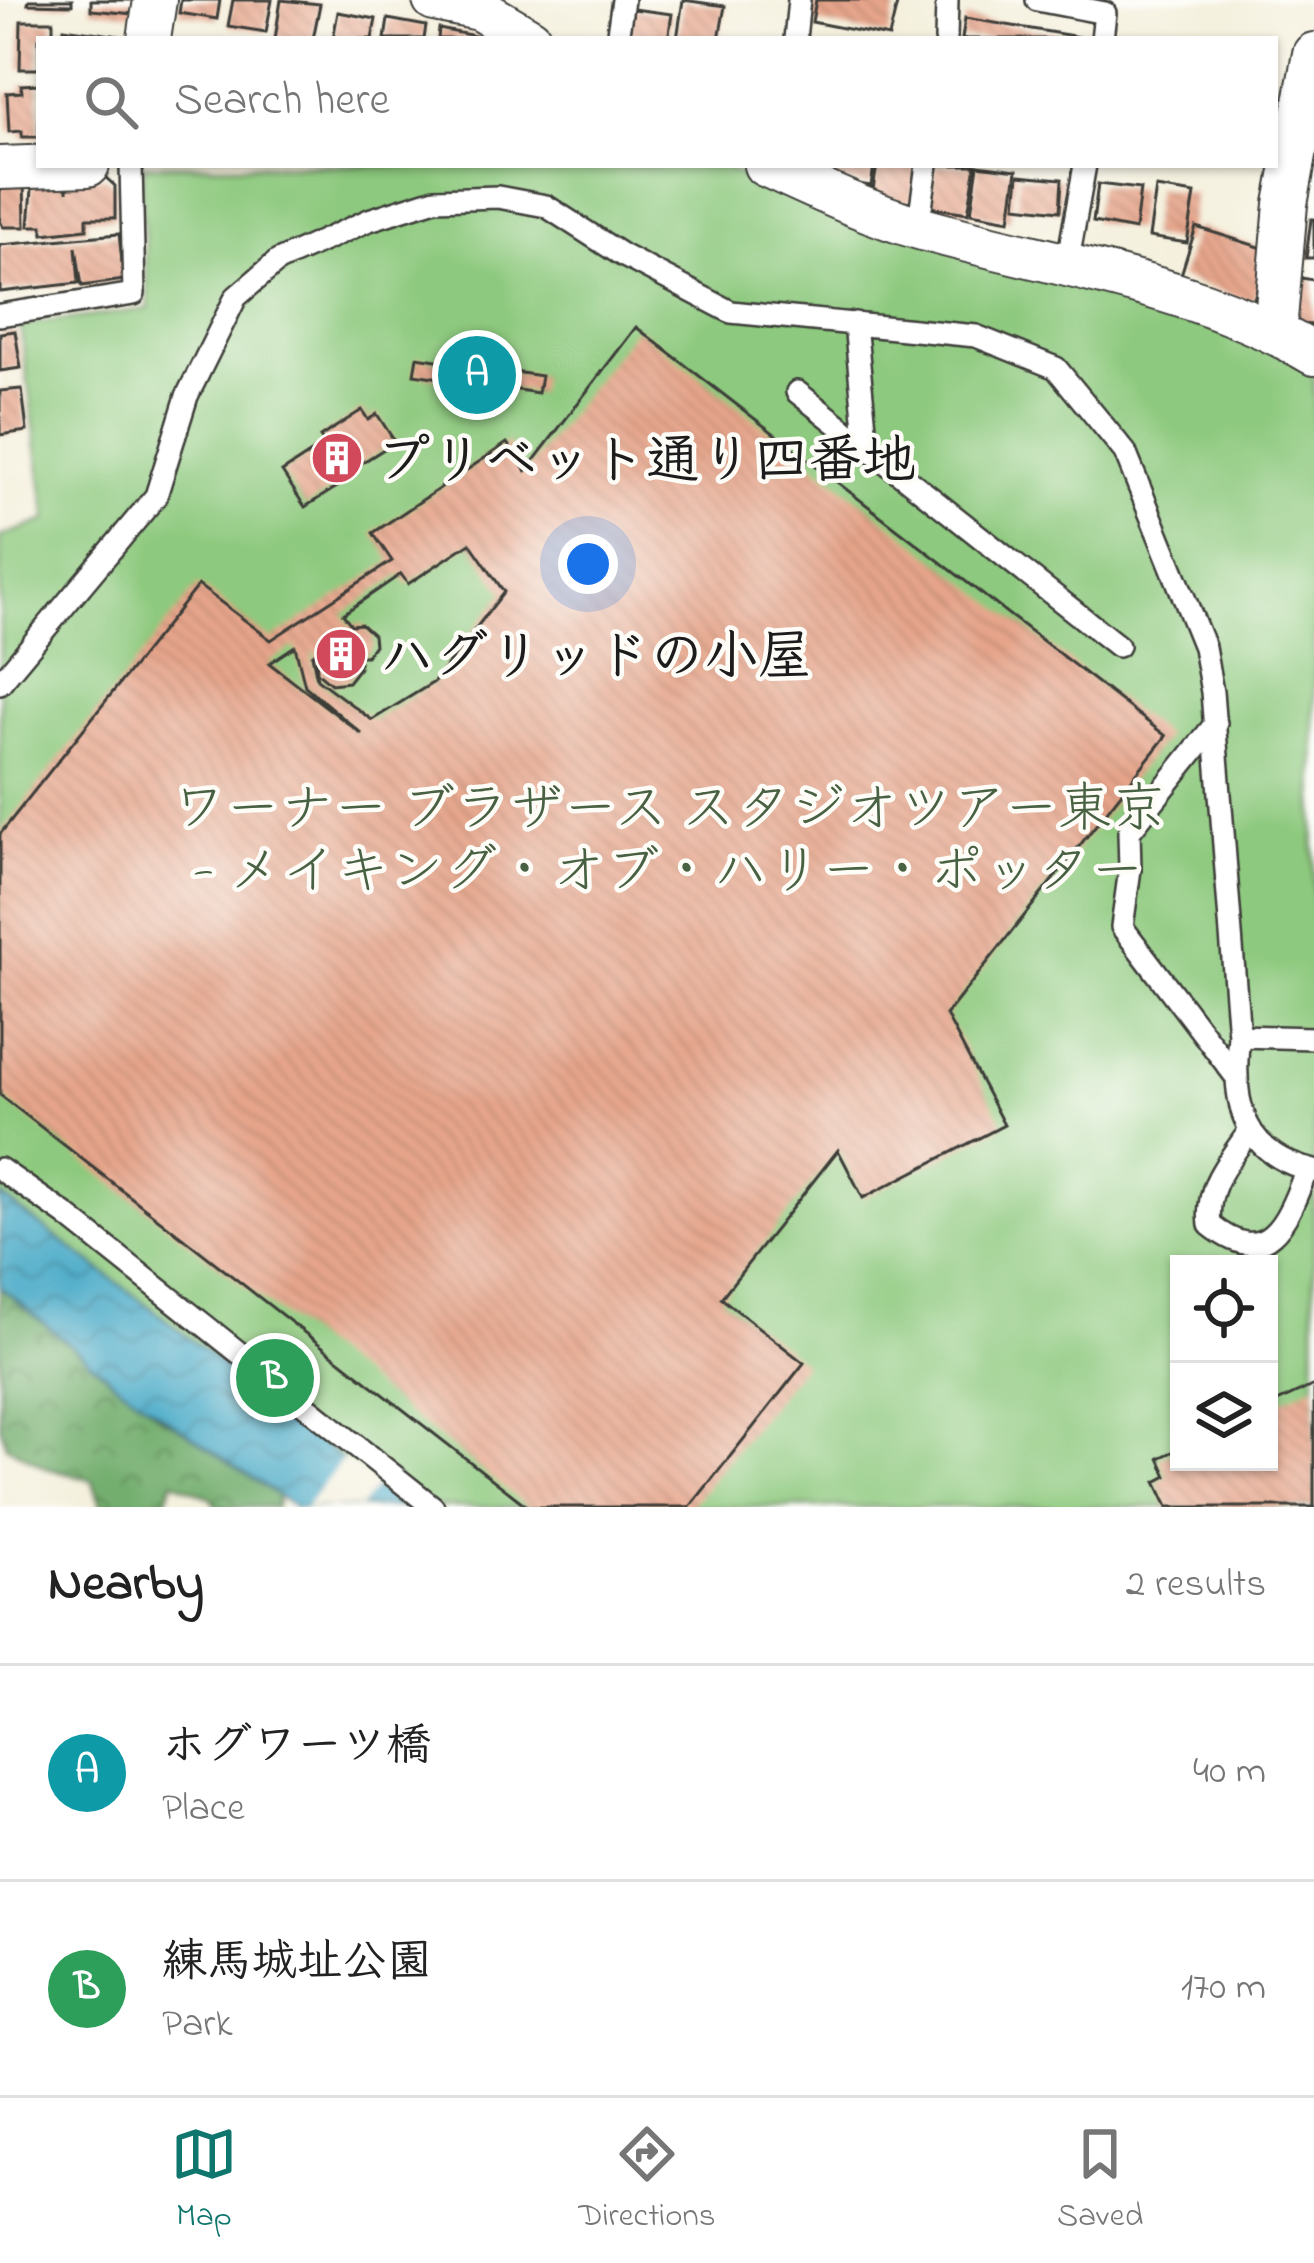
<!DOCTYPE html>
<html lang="en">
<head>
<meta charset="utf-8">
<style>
	:root { --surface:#fff; --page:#f6f6f6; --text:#222; --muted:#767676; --line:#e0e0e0; --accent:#0f766e }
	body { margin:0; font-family:"Indie Flower","Klee One",sans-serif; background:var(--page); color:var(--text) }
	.controls { position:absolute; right:36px; bottom:36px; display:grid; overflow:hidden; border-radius:0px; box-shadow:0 3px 9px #0004 }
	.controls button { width:108px; height:108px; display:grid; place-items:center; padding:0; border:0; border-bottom:3px solid var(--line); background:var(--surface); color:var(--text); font:60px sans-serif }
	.you { position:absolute; left:588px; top:564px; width:42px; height:42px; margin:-30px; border:9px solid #fff; border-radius:50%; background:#1a73e8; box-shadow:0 0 0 18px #1a73e833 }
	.badge { display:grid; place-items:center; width:78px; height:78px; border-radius:50%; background:var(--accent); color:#fff; font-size:39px; font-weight:700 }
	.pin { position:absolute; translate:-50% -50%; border:6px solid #fff; box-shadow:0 3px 12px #0006 }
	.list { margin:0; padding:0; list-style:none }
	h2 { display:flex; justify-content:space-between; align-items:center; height:156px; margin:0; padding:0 48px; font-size:51px }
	h2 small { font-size:39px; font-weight:400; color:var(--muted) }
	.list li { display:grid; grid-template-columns:78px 1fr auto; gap:36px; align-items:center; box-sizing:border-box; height:216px; padding:0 48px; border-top:3px solid var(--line) }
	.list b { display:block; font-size:45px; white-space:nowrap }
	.list p { margin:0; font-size:39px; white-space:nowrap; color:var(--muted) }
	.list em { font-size:39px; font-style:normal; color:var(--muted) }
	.icon { flex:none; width:66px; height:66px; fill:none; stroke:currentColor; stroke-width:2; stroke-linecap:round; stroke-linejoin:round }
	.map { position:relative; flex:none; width:1314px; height:1507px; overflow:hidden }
	.search { position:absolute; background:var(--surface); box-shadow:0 3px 9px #0004; left:36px; right:36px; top:36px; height:132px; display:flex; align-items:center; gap:30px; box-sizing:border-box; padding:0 42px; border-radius:0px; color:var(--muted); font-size:45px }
	.sheet { height:588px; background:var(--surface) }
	nav { display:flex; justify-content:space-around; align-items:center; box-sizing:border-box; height:168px; border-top:3px solid var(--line); background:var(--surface); font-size:33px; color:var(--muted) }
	nav a { display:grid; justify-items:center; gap:6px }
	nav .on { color:var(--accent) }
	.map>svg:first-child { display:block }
</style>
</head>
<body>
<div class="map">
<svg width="1314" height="1507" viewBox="0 0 1314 1507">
	<defs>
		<pattern id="forest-crowns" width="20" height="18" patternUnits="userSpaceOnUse" patternTransform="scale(3)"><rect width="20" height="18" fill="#72ad6d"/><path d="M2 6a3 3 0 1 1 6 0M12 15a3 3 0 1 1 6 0" fill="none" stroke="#5d8c59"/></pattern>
		<pattern id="water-waves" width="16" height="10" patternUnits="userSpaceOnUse" patternTransform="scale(3)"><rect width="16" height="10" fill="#49aac8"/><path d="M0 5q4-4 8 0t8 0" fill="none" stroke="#3c8aa2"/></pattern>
		<pattern id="building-back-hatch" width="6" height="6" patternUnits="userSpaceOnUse" patternTransform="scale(3)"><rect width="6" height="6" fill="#e6a58b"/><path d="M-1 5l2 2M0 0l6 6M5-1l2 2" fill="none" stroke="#c58d77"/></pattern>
	</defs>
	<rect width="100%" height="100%" fill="#fdfcf7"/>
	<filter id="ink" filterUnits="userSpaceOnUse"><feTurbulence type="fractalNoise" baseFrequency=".00833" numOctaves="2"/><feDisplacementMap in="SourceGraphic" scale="24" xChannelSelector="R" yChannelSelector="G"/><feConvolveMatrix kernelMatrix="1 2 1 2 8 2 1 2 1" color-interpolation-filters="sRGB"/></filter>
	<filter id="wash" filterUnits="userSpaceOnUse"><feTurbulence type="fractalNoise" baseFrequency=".004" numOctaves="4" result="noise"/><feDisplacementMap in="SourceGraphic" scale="48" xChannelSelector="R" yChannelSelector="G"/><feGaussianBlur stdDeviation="2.7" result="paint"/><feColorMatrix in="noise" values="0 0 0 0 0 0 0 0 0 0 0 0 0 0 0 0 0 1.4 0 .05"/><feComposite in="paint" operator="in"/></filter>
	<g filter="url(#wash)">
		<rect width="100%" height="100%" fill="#f4f0dd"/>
		<!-- forest -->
		<polygon fill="url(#forest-crowns)" stroke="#476444" stroke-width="3" points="0,1266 162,1419 192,1432 279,1487 276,1507 217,1507 211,1498 173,1481 164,1507 102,1507 92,1480 46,1468 7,1446 0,1426"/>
		<!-- park -->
		<path fill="#8dc97e" stroke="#54724d" stroke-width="3" fill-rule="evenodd" d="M145,165h577l42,22 500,151 50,35v1134h-913l-251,-200 -150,-112v-658l47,-17 -27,-195 129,-16 -8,-123zM1179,1264h90v198h-90z"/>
		<!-- water -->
		<polygon fill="url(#water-waves)" stroke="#326372" stroke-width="3" points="0,1195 150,1307 401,1507 294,1507 121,1387 0,1287"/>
		<!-- pier -->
		<polygon fill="#f4f0dd" points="344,1458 379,1483 360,1507 305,1507"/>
		<g id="blocks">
			<!-- building -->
			<g fill="url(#building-back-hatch)" fill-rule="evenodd">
				<polygon points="29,0 72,0 72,5 28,4"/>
				<polygon points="91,0 135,0 134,14 91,10"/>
				<polygon points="181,0 220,0 217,19 179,13"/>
				<polygon points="233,0 272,0 266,32 228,26"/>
				<polygon points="281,0 320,4 313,39 275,39"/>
				<polygon points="683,0 725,6 719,39 677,39"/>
				<polygon points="816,0 898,0 889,37 812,22"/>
				<polygon points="633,9 672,14 668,39 628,39"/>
				<polygon points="338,12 376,19 372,39 333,39"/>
				<polygon points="965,18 1079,37 1078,39 962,39"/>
				<polygon points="388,19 426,26 424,39 385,39"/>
				<polygon points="21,21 53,21 53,39 39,39 39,69 20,69"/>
				<polygon points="64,28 119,36 118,39 62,39"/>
				<polygon points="439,29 480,37 480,39 438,39"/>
				<polygon points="39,84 39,137 22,137 22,131 9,132 7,93 22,92 21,85"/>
				<polygon points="834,165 874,165 871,186 831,180"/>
				<polygon points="877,165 917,165 911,202 872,196"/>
				<polygon points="936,165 976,165 968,213 929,207"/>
				<polygon points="978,165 1017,170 1010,220 971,213"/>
				<polygon points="1019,175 1062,179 1060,211 1016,206"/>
				<polygon points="33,177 67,177 67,192 68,177 105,177 115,186 115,218 87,218 87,229 43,234 43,226 29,226"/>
				<polygon points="0,179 24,179 25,227 3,227 0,221"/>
				<polygon points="1098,184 1140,189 1135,230 1093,222"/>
				<polygon points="1156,188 1195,194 1187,243 1149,237"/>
				<polygon points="1311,219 1314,219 1314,258 1306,258"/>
				<polygon points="1196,227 1269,250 1253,302 1180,278"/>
				<polygon points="119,234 124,280 82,286 76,247 79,283 0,292 0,245"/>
				<polygon points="1301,278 1314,280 1314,325 1294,324"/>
				<path d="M636,327l530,409 -220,279 58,110 -141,73 -25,-48 -117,148 83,65 -114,144h-162l-528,-412v-261l198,-249 73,55 121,-79 -19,-28 134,-90 19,28zM470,543l34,49 -70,90 -62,38 -55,-41 -5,-24 4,-3 1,20 14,12 17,-2 11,-14v-12h7l8,-11 -1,-10 -12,-11 -10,1 -8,-11 58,-40 7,10zM295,646l10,40 57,48 -93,-71z"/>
				<polygon points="15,331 21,368 0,371 0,333"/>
				<polygon points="417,357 541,376 538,393 414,374"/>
				<polygon points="22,389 27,431 0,435 0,391"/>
				<polygon points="362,410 368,420 377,414 395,442 349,471 353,477 305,507 282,472 325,444 320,437"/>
				<polygon points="1314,1385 1314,1507 1168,1507 1156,1482 1167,1476 1159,1458 1179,1449 1179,1462 1269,1462 1269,1406"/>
			</g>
		</g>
	</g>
	<g filter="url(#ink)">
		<use href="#blocks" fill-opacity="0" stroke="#3c3c39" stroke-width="3"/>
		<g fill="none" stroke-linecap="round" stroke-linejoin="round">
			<!-- service casing -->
			<g stroke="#3c3c39" stroke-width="26">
				<g id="service">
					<polyline points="1037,0 1105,13 1102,39"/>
					<polyline points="617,39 623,0"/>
					<polyline points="795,39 799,0"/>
					<polyline points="946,39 947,0"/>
					<polyline points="918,228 927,165"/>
					<polyline points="1067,265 1085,165"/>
					<polyline points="0,315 134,294 131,165"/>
					<polyline points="855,323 867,448"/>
					<polyline points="797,392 1118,646"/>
					<path d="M0,683l156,-187 31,-100 49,-99 42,-36 91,-41 66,-21 63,-2 48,9 76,49 109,57 245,24 80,32 69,84 79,195 8,45 27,344c-8,65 2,118 75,135"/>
					<polyline points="1216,723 1129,832 1130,869 1122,927 1234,1074"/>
					<polyline points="1239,1036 1314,1038"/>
					<path d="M1250,1130c-21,31 -45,56 -40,95 60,48 78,-8 97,-56"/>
					<polyline points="0,1169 66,1215 433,1507"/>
				</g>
			</g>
			<!-- minor casing -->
			<g stroke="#3c3c39" stroke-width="46">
				<g id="minor">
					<polyline points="434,0 479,9 530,39"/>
					<polyline points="149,39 155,0"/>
					<path d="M765,165c49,22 102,48 154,63 133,38 275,55 395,126"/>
					<polyline points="0,168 88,165"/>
					<polyline points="1275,331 1286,204 1314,54"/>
				</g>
			</g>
			<!-- service -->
			<use href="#service" stroke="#fff" stroke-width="21"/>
			<!-- minor -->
			<use href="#minor" stroke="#fff" stroke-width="42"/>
		</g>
	</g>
	<!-- icons -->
	<defs>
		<g id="building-disc" transform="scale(2.7)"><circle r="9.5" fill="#d1495b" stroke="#fdfcf7"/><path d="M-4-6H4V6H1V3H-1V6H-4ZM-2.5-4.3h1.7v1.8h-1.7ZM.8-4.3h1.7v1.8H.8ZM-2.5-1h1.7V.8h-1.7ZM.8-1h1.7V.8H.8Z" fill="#fff"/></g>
	</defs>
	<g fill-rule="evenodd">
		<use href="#building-disc" x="337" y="458"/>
		<use href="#building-disc" x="341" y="654"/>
	</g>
	<g text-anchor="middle" stroke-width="9" stroke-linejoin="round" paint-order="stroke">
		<!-- poi labels -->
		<g font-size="54" font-weight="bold" fill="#1c1c1c" stroke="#fdfcf7" text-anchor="start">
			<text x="376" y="477">プリベット通り四番地</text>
			<text x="380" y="673">ハグリッドの小屋</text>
		</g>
		<!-- park labels -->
		<g font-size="54" fill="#496143" stroke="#fdfcf7">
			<text x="669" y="825">ワーナー ブラザース スタジオツアー東京<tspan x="669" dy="62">- メイキング・オブ・ハリー・ポッター</tspan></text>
		</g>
	</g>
</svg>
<div class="controls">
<button><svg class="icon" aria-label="locate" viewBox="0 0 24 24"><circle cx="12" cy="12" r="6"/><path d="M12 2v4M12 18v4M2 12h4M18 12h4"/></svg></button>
<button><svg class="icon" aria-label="layers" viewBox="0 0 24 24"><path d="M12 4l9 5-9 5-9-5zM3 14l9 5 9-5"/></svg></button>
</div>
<div class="you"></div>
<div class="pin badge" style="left:477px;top:375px;background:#0f9aa8">A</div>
<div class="pin badge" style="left:275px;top:1378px;background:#2e9e5b">B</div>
<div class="search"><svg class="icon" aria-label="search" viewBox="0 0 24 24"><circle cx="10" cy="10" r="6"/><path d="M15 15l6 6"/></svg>Search here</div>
</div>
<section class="sheet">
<h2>Nearby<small>2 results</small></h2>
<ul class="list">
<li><span class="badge" style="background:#0f9aa8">A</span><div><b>ホグワーツ橋</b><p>Place</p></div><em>40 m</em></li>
<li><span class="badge" style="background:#2e9e5b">B</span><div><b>練馬城址公園</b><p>Park</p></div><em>170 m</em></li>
</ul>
</section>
<nav>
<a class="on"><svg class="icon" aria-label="map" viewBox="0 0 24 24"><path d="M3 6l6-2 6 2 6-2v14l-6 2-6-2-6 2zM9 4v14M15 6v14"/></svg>Map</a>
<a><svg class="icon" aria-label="directions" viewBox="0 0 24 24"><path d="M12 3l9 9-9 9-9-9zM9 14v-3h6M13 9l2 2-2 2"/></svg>Directions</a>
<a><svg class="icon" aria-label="saved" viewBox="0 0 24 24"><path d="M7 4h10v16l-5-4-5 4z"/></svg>Saved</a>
</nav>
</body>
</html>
